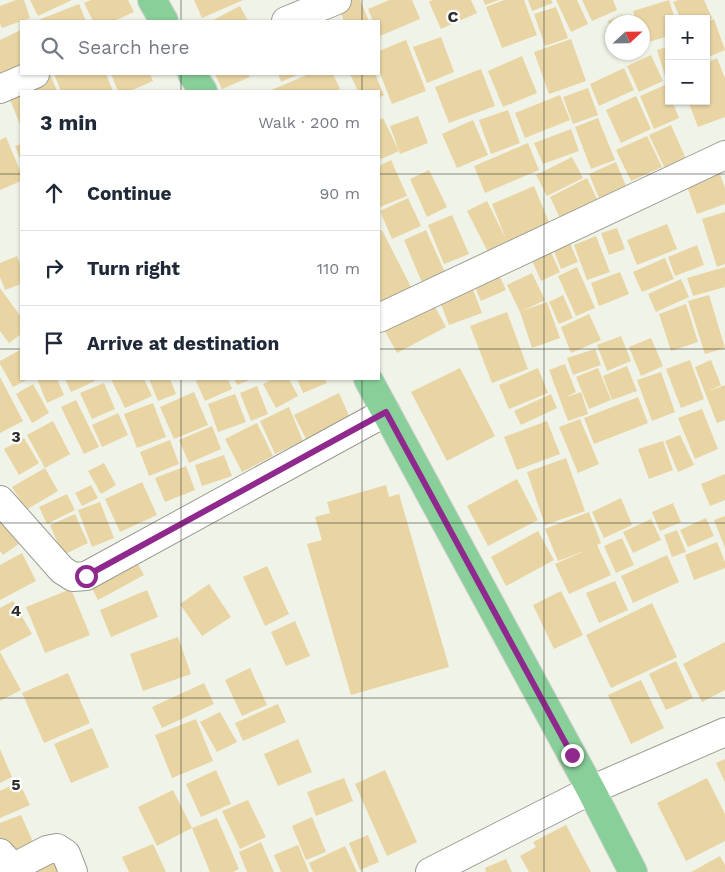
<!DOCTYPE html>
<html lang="en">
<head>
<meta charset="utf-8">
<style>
	:root { --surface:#fff; --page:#f6f6f7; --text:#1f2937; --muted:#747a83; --line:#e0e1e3 }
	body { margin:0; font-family:"Work Sans",sans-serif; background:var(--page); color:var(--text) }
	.controls { position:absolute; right:15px; top:15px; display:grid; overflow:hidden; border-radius:0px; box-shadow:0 1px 4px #0004 }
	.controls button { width:45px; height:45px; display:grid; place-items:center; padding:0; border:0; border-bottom:1px solid var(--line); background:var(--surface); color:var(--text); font:25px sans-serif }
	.compass { position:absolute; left:605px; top:15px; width:45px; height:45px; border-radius:50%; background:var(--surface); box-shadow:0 1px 4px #0004; rotate:68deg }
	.stop { position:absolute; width:15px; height:15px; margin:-11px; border:4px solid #90298e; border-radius:50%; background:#fff }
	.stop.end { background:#90298e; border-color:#fff; box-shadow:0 1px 5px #0008 }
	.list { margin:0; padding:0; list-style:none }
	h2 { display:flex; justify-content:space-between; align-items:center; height:65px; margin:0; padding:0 20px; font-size:21px }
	h2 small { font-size:16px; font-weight:400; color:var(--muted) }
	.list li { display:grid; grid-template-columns:32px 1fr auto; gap:15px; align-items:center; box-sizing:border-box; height:75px; padding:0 20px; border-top:1px solid var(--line) }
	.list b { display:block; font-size:19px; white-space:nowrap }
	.list em { font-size:16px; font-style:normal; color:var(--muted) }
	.icon { flex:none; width:28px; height:28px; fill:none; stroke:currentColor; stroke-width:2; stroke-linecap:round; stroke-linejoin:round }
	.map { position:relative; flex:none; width:725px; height:872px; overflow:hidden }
	.search { position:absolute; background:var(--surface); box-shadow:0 1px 4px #0004; left:20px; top:20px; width:360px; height:55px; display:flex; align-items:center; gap:12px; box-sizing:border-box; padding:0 18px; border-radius:0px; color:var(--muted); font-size:19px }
	.panel { position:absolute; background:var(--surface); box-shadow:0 1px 4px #0004; left:20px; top:90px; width:360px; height:290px; border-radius:0px }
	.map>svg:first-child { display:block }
</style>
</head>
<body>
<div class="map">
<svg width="725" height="872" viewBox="0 0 725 872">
	<rect width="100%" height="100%" fill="#f0f3e7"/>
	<!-- building -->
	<g fill="#e9d5a4">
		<polygon points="16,0 24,0 30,18 2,28 0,24 0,6"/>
		<polygon points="30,0 72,0 38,16"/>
		<polygon points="91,0 128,0 134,12 114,21 93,21 84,3"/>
		<polygon points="194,0 243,0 202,18"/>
		<polygon points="346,0 360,0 369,21 344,21 337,4"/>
		<polygon points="389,0 412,0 420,19 380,36 379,21 373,21 368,9"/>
		<polygon points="432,0 471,0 477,13 441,29 429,2"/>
		<polygon points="483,0 499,0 485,5"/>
		<polygon points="504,0 524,0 537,35 502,48 486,7"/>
		<polygon points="528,0 551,0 553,3 532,11"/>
		<polygon points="556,0 577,0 588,24 571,32"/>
		<polygon points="582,0 613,0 617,10 592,21"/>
		<polygon points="669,0 675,19 669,19 669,36 642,44 642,22 636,22 633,11"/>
		<polygon points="678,0 704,0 712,18 706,21 706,19 681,19 673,2"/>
		<polygon points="79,4 86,21 36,21"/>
		<polygon points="240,6 248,21 211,21"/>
		<polygon points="556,7 568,38 545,46 534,14"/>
		<polygon points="623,15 627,22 612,22 612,31 608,21"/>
		<polygon points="714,19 725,50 706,58 706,22"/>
		<polygon points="21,30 21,69 0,79 0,40"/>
		<polygon points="441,37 454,72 427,83 413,47"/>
		<polygon points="571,39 586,81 549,94 534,52"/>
		<polygon points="406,40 426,91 392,104 379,71 379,51"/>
		<polygon points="669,46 669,75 665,76 657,50"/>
		<polygon points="651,55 663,81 639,92 627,66"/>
		<polygon points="522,56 537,93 503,107 488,71"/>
		<polygon points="717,58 725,78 725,117 698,127 688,101 706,101 706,63"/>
		<polygon points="624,68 634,90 599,106 590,84"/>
		<polygon points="481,69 495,106 449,123 435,87"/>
		<polygon points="50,74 57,91 21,91 21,127 7,92"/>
		<polygon points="54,74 106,74 113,91 61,91"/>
		<polygon points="111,74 150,74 153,81 130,91 118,91"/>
		<polygon points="215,74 248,74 250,77 222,89"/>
		<polygon points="278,74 299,74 281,82"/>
		<polygon points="309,74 333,74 340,89 336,91 269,91"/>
		<polygon points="350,74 375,74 384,95 379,98 379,91 358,91"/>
		<polygon points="665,85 669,94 669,101 672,101 679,118 654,129 640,96"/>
		<polygon points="588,88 598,115 573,124 563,97"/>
		<polygon points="560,95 570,120 525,138 515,113"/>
		<polygon points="636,96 651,129 621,143 606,110"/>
		<polygon points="508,110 520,143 491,154 479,120"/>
		<polygon points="418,116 428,143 400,154 390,126"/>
		<polygon points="383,118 399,151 379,160 379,120"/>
		<polygon points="598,118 615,160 591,169 575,127"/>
		<polygon points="473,120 488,155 457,168 442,134"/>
		<polygon points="671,125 687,161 666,171 649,135"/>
		<polygon points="571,129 579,151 543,164 534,143"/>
		<polygon points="647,136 662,167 631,181 616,150"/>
		<polygon points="6,137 21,173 21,181 0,190 0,140"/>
		<polygon points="528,143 539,170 485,193 474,166"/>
		<polygon points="21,144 21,162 15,146"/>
		<polygon points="572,157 583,178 547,196 536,175"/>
		<polygon points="391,160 407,196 380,207 379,203 379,166"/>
		<polygon points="616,162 626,186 599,198 589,174"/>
		<polygon points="717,166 725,188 725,204 697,214 684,178"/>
		<polygon points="429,170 447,207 427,217 410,179"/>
		<polygon points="587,178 597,199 560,218 550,197"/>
		<polygon points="534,186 551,227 489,254 467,211 487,201 506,239 492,204"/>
		<polygon points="408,198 421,226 392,239 380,211"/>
		<polygon points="725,212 725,264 717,267 702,219"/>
		<polygon points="452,215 469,254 444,264 428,225"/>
		<polygon points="667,224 677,249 637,265 627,240"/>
		<polygon points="617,228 625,249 609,255 601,233"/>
		<polygon points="382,230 412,289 379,307 379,232"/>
		<polygon points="426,230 447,277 424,287 404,240"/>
		<polygon points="565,232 578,262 561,269 549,238"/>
		<polygon points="596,236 610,272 587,280 574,245"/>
		<polygon points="546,241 560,272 541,281 527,249"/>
		<polygon points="697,245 704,265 675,276 668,257"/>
		<polygon points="17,256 21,266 21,284 5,290 0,277 0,263"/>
		<polygon points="665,258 674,279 642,292 633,272"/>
		<polygon points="577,267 595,308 576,316 558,276"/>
		<polygon points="725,267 725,287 693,296 687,278"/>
		<polygon points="496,268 506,290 481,301 471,278"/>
		<polygon points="620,272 629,294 599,306 591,283"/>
		<polygon points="532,273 545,300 522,311 547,302 560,338 532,348 520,312 507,285"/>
		<polygon points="681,279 689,297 656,312 648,294"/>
		<polygon points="472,287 482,313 449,325 439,299"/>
		<polygon points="0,288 21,317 21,334 9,343 0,331"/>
		<polygon points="563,295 573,318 559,324 549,302"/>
		<polygon points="709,295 725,348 705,354 688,301"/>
		<polygon points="430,298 446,327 397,353 381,324"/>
		<polygon points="686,304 698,342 671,351 659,314"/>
		<polygon points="507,312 528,369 492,383 470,326"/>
		<polygon points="589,314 601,340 571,353 561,327"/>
		<polygon points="621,336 631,361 607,371 597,345"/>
		<polygon points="651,338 663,366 641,376 629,347"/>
		<polygon points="595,349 601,365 573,375 567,358"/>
		<polygon points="20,350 21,352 21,379 28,379 13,387 0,364 0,361"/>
		<polygon points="690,360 704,399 681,408 666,369"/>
		<polygon points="711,360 721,385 709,391 725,385 725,420 717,423 695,367"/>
		<polygon points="565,364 576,392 565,398 581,392 588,414 568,421 549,370"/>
		<polygon points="627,366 637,391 612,400 603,376"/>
		<polygon points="460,368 495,436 447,461 411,392"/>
		<polygon points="538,368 548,393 509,409 499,385"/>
		<polygon points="598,368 611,400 589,409 576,377"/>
		<polygon points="661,372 675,412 652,421 637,380"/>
		<polygon points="0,377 23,421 0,433"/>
		<polygon points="37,379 57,379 64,395 47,403"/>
		<polygon points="65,379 94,379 95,381 71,392"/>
		<polygon points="111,379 144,379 152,396 125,408"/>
		<polygon points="149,379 170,379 176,394 158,401"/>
		<polygon points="201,379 228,379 232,389 205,401 196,381"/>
		<polygon points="234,379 252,379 237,385"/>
		<polygon points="273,379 289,379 298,396 276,408 263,384"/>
		<polygon points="297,379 325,379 327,383 303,393"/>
		<polygon points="104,383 115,409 92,419 80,393"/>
		<polygon points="33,384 49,413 32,423 16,394"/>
		<polygon points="257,386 268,414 251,421 240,393"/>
		<polygon points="194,392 208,425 174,439 160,407"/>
		<polygon points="339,393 350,418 306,439 294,415"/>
		<polygon points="235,394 246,422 218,432 208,404"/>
		<polygon points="551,394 557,408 521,425 514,411"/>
		<polygon points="638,397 648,423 594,444 584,418"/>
		<polygon points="76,400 99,447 84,454 61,407"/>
		<polygon points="153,403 166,437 137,448 124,414"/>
		<polygon points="289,407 303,441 275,454 260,421"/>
		<polygon points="702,409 718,449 695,459 678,418"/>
		<polygon points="118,413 128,435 102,447 92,425"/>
		<polygon points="580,419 599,464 578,473 559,427"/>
		<polygon points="53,421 70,454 45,468 27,435"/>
		<polygon points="547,421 560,454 517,470 504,437"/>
		<polygon points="257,423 273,456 242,472 225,439"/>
		<polygon points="212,426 221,449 189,463 179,440"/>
		<polygon points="680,435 694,465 678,472 665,441"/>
		<polygon points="24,438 39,463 19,475 4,449"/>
		<polygon points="170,440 179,464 149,476 140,452"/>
		<polygon points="663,441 673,470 649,479 638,449"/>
		<polygon points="224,455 232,476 202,486 195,465"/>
		<polygon points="566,458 585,511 545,525 527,472"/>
		<polygon points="104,463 116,485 101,494 88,471"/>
		<polygon points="186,466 195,490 165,502 155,478"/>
		<polygon points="45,468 58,491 26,510 12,487"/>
		<polygon points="725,474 725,500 710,506 701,484"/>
		<polygon points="517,479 538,520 488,546 467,506"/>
		<polygon points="142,482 157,515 120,532 105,499"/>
		<polygon points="91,485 98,498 82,506 75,493"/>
		<polygon points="386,485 389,497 399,494 449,667 351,695 307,544 322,540 315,517 330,513 327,502"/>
		<polygon points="67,494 75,510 47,524 39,507"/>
		<polygon points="621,498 632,525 604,538 592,512"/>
		<polygon points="100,502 114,538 92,547 78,510"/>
		<polygon points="673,503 681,522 660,531 652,512"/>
		<polygon points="589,512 601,543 597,545 611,575 569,594 555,564 587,550 558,561 545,529"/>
		<polygon points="75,514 88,543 63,555 50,525"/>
		<polygon points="725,516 725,548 714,520"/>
		<polygon points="706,518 714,536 688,547 680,530"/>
		<polygon points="8,519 23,541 3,555 0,551 0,524"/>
		<polygon points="651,519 661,540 633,553 623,532"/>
		<polygon points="677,530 686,552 672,557 664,535"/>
		<polygon points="538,531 554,560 506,586 491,557"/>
		<polygon points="622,538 634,565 616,573 604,546"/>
		<polygon points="717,542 725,562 725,568 694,580 685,555"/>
		<polygon points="131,552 144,575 98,600 86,577"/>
		<polygon points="22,553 36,581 0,600 0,565"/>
		<polygon points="667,555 679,582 633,603 621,576"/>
		<polygon points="267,566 289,614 265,626 243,577"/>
		<polygon points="615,581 628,610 599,623 586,593"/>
		<polygon points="209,584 231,617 202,636 180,604"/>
		<polygon points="71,589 90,635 45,653 26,607"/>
		<polygon points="147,590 158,617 111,637 100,610"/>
		<polygon points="561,591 583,635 554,649 533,605"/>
		<polygon points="13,601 32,634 0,651 0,608"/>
		<polygon points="652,603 677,657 611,688 586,635"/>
		<polygon points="295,621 310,656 286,666 271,632"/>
		<polygon points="178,637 191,674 143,691 130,654"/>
		<polygon points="725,642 725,690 702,702 683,664"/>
		<polygon points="0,652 21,690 0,701"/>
		<polygon points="676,661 693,698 666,710 649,674"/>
		<polygon points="250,668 267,705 242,716 225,680"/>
		<polygon points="68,673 90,723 44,743 22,693"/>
		<polygon points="641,680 664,728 631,744 608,695"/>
		<polygon points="204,683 214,704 162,728 152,707"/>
		<polygon points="278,704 286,722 243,741 235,723"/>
		<polygon points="220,712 237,742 217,752 200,722"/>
		<polygon points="196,719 213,761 172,778 155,735"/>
		<polygon points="92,728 109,767 71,783 54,744"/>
		<polygon points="298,739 312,772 278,786 264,754"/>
		<polygon points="0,749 12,777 0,783"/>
		<polygon points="725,759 725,782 716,763"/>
		<polygon points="216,770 231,804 201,817 186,784"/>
		<polygon points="385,770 417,842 387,856 355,784"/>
		<polygon points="344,778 353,801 316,816 307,792"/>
		<polygon points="707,778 725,814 725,841 686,861 657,803"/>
		<polygon points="19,782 30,805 0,818 0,791"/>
		<polygon points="173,790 192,828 157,846 138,807"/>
		<polygon points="248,800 266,837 240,849 222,811"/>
		<polygon points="21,815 34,844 6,856 0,842 0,823"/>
		<polygon points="312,817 326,852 306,860 292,826"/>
		<polygon points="217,818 239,869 233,872 210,872 192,828"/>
		<polygon points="566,825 591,872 529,872 520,856 536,847 533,842"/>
		<polygon points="368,835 379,862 360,870 349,843"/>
		<polygon points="261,842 274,872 247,872 239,852"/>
		<polygon points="153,844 166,872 129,872 122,857"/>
		<polygon points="298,845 309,872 281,872 274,855"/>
		<polygon points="345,846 357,872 313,872 309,863"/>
		<polygon points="720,856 725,865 725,872 691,872"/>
		<polygon points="59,857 65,872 26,872"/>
		<polygon points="506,859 512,872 486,872 485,868"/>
	</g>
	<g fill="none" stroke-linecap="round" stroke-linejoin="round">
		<!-- minor casing -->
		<g stroke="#9a9d92" stroke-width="30">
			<g id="minor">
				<polyline points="286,21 337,0"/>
				<polyline points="0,89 35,74"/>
				<polyline points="379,318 725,155"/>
				<polyline points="0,500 62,570 73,577 86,576 386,412"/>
				<polyline points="591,790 725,732"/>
				<polyline points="0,853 9,863 14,865 22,863 47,850 57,848 66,854 73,872"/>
			</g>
		</g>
		<!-- secondary casing -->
		<g stroke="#9a9d92" stroke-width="30">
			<polyline id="secondary" points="430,872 591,790"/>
		</g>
		<!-- primary casing -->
		<g stroke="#d1d1d0" stroke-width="30">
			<g id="primary">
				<polyline points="152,0 164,21"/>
				<polyline points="192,74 203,91"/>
				<polyline points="368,379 591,790 633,872"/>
			</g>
		</g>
		<!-- minor -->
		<use href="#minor" stroke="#fff" stroke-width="28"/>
		<!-- secondary -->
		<use href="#secondary" stroke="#fff" stroke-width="28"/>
		<!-- primary -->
		<use href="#primary" stroke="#89cf9a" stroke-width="28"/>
	</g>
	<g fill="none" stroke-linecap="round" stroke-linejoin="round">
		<!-- route -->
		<polyline stroke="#90298e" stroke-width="6" points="86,576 386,412 572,755"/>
	</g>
	<!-- grid -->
	<path fill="none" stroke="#2e2f2a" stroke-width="1" stroke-opacity="0.55" d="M181,0v21M362,0v21M544,0v872M181,74v17M362,74v17M0,174h21M379,174h346M0,349h21M379,349h346M181,379v493M362,379v493M0,523h725M0,698h725"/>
	<g font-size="16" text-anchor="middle" font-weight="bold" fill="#2e2f2a" stroke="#fefffd" stroke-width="4.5" stroke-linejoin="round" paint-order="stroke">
		<text x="453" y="22">C</text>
		<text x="16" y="442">3</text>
		<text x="16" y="616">4</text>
		<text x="16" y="790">5</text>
	</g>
</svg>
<div class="controls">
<button>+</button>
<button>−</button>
</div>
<svg class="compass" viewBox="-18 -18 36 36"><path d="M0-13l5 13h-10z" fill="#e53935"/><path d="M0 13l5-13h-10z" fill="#747a83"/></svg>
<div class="stop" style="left:86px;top:576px"></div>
<div class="stop end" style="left:572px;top:755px"></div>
<div class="search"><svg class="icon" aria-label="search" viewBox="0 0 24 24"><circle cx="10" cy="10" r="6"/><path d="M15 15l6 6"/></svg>Search here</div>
<section class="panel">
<h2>3 min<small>Walk · 200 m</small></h2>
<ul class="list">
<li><svg class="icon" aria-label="ahead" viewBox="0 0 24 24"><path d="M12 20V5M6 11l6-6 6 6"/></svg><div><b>Continue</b></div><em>90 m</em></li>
<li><svg class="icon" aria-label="right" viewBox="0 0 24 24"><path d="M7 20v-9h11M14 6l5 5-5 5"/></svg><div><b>Turn right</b></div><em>110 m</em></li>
<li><svg class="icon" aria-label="arrive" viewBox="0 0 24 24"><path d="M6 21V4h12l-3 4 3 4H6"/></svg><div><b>Arrive at destination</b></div></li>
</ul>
</section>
</div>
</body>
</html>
